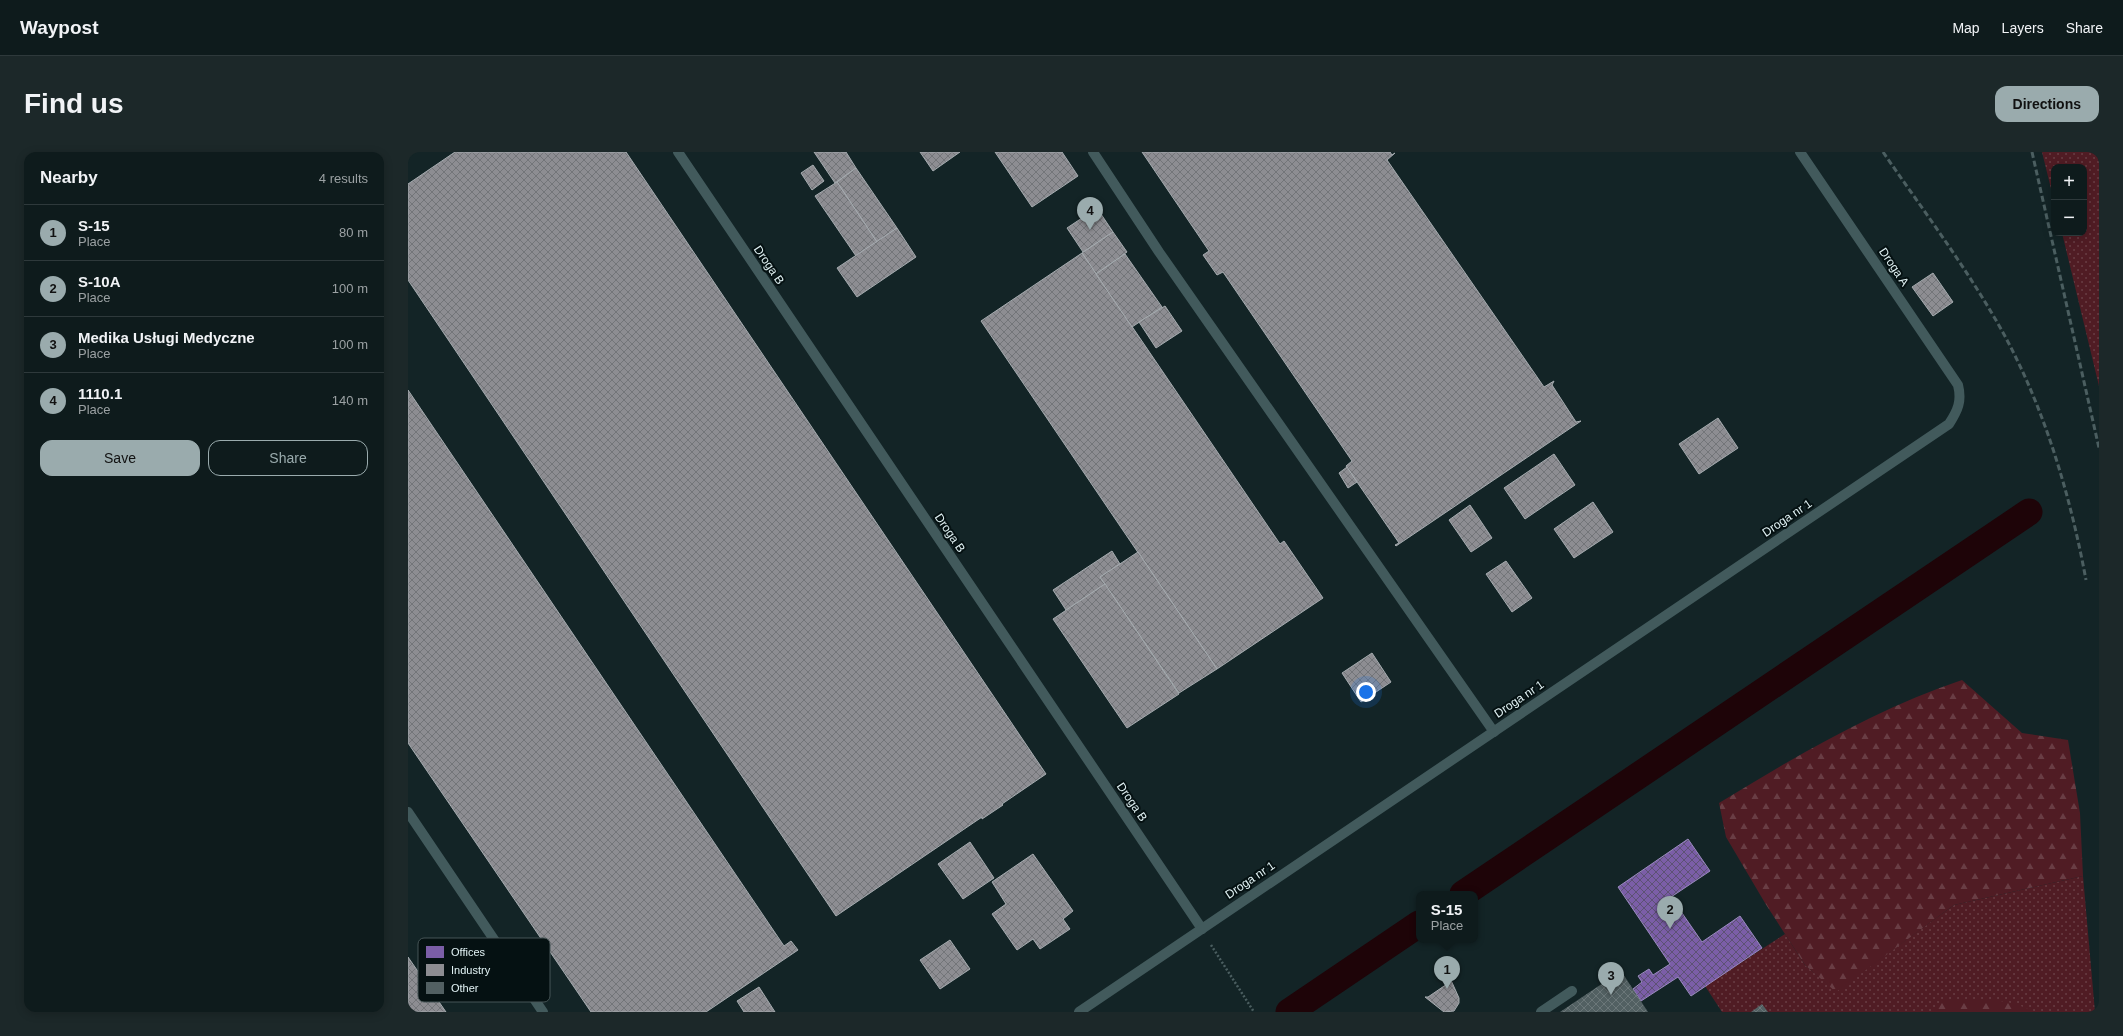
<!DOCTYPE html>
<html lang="en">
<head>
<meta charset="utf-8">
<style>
	:root { --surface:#0e1b1c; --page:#1c2829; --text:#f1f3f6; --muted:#9ba1a3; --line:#2e393b; --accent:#9aabad }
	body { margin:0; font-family:Helvetica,sans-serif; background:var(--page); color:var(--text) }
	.controls { position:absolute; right:12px; top:12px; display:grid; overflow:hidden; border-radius:8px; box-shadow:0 2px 10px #0003 }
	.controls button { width:36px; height:36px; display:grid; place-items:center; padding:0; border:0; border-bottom:1px solid var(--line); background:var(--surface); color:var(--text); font:20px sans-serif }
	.you { position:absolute; left:958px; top:540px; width:14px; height:14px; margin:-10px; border:3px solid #fff; border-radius:50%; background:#1a73e8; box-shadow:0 0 0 6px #1a73e833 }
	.badge { display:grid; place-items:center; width:26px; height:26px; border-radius:50%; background:var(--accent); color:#111; font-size:13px; font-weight:700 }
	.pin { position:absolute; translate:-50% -33px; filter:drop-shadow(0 1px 2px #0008) }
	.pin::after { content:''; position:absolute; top:21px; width:14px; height:12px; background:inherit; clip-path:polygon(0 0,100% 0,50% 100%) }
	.popup { position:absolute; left:1008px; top:739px; width:62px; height:52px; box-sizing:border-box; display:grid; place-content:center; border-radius:8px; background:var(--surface); filter:drop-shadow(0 1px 3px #0005); font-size:13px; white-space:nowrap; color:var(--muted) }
	.popup b { font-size:15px; color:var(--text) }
	.popup::after { content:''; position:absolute; left:50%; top:100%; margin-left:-8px; border:8px solid transparent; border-top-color:var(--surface) }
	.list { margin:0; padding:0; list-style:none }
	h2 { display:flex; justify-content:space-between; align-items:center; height:52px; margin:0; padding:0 16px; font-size:17px }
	h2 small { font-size:13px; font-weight:400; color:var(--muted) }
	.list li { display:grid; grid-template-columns:26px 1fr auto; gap:12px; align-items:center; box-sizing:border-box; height:56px; padding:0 16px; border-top:1px solid var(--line) }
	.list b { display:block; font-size:15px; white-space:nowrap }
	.list p { margin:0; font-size:13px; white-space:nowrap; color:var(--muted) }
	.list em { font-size:13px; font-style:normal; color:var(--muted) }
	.actions { display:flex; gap:8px; padding:12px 16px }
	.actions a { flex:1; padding:9px 0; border:1px solid var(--accent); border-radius:12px; text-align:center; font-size:14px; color:var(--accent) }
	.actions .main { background:var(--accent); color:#111 }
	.map { position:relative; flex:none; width:1691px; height:860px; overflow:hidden; border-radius:12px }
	header { display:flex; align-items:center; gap:24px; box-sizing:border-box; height:56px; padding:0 20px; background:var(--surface); border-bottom:1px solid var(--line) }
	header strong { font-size:19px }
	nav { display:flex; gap:22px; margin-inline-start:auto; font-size:14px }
	.intro { display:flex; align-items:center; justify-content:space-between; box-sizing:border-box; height:96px; padding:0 24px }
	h1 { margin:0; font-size:28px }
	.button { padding:10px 18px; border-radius:12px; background:var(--accent); color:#111; font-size:14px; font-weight:700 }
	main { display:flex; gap:24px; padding:0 24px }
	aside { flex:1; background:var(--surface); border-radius:12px; box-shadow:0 2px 10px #0003 }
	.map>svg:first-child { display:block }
</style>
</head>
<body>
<header>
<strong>Waypost</strong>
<nav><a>Map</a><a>Layers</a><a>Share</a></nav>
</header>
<div class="intro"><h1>Find us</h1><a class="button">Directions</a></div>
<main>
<aside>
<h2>Nearby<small>4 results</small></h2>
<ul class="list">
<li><span class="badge">1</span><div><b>S-15</b><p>Place</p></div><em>80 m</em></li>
<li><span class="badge">2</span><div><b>S-10A</b><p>Place</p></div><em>100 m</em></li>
<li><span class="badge">3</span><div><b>Medika Usługi Medyczne</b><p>Place</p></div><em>100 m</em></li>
<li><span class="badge">4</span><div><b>1110.1</b><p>Place</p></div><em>140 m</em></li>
</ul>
<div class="actions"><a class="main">Save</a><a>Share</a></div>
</aside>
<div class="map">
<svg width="1691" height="860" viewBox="0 0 1691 860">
	<defs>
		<pattern id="grass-dots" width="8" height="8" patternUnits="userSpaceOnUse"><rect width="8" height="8" fill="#501c24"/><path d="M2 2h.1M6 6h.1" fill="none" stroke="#693d44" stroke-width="1.8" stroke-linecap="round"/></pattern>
		<pattern id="forest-firs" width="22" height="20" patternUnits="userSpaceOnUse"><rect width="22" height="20" fill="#501c24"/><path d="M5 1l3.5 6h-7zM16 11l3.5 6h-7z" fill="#693d44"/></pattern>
		<pattern id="offices-cross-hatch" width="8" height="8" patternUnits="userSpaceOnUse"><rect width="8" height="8" fill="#7b5ea7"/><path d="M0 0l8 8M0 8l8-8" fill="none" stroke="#5d5274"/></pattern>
		<pattern id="industry-cross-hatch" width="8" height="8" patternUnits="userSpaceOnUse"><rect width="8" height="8" fill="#8d8d92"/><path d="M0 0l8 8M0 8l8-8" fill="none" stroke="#737579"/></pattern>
		<pattern id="building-cross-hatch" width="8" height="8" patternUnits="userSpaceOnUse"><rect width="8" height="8" fill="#526062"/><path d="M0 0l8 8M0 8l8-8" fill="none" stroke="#6b7779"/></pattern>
	</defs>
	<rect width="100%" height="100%" fill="#132426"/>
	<!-- grass -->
	<g fill="url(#grass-dots)">
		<polygon points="1634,0 1691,0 1691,234 1654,81 1676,81 1676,15 1646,15 1646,49"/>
		<polygon points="1675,724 1687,860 1314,860 1297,834 1377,782 1397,813 1428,839 1546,753"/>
	</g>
	<!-- forest -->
	<g fill="url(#forest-firs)">
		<path d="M1554,528l60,53 46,7 12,73 3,63 -129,29 -118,87 -31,-27 -40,-62 -39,-66 -7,-34c77,-47 157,-94 243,-123z"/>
		<path d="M1536,848c29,0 63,-4 89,12h-101z"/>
	</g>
	<!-- offices -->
	<polygon fill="url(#offices-cross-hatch)" stroke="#9a8bbe" points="1280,687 1302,719 1263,745 1294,790 1332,764 1354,796 1283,844 1270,825 1233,849 1225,837 1234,830 1230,824 1241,817 1245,823 1262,812 1210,735"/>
	<!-- industry -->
	<g fill="url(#industry-cross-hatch)" stroke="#a6acb0">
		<polygon points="47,0 218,0 638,622 594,652 595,653 574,667 574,665 428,764 0,128 0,32"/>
		<polygon points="406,0 438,0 448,16 427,31"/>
		<polygon points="512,0 552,0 525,19"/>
		<polygon points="587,0 654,0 670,24 624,55"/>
		<polygon points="734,0 982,0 984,3 987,1 979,8 1136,235 1146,229 1144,233 1168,270 1173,269 988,394 987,393 991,391 938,314 944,309 815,120 809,123 795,103 801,99"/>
		<polygon points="405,13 416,29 404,38 393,21"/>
		<polygon points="448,16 489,76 469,90 429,30"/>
		<polygon points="429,30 469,90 448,104 407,44"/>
		<polygon points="689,56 705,80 675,100 659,76"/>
		<polygon points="489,76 508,105 449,145 429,116"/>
		<polygon points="705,80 719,100 688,122 674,101"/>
		<polygon points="674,101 872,392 876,389 915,446 809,517 573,169"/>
		<polygon points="717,102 754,155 724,175 688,122"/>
		<polygon points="1525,121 1545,150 1525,164 1504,135"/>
		<polygon points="757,154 774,179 748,196 731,170"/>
		<polygon points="0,238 376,794 383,789 390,798 298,860 183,860 0,591"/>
		<polygon points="1310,266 1330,296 1291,322 1271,292"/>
		<polygon points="1146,302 1167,333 1117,367 1096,336"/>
		<polygon points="939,315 949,330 940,336 931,321"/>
		<polygon points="1185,350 1205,380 1166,406 1146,377"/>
		<polygon points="1062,353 1084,386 1063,400 1041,368"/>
		<polygon points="704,399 712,412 692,425 697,432 658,458 645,438"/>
		<polygon points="730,400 809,517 771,541 692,425"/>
		<polygon points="1098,409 1124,446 1104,460 1078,422"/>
		<polygon points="697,432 771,542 719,576 645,467"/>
		<polygon points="964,501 983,530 953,550 934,521"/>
		<polygon points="562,690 586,726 555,747 530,712"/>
		<polygon points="625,702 665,759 655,767 662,777 632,797 625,787 609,798 584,762 598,752 584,730"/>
		<polygon points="542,788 562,817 532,837 512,808"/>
		<polygon points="0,805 38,860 0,860"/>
		<polygon points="1042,826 1051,846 1051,851 1046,859 1036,860 1017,845 1020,845 1042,830"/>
		<polygon points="351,835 367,860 336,860 329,849"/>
	</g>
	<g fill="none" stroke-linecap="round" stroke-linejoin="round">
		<!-- canal -->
		<g stroke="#1e0408" stroke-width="27">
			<polyline points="1055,742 1621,360"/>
			<polyline points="881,860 1011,772"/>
		</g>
	</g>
	<!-- building -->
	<g fill="url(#building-cross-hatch)">
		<polygon points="1213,819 1240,860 1152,860"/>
		<polygon points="1354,852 1360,860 1343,860"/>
	</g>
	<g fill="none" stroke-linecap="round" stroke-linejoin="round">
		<!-- path -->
		<polyline stroke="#4b5e60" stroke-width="2.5" stroke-dasharray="2 2" stroke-linecap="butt" points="803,793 846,860"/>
		<!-- lane -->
		<g stroke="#425a5c" stroke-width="10">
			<polyline points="270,0 794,777"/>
			<polyline points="685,0 751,100 1086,580"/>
			<polyline points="0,660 135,860"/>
			<path d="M671,860l870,-588c9,-14 13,-23 9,-39l-158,-233"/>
			<polyline points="1133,860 1164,839"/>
		</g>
		<!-- rail -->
		<g stroke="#4b5e60" stroke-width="3" stroke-dasharray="6 3" stroke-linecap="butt">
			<path d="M1475,0c40,58 83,115 118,177 43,77 69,165 85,251"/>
			<polyline points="1624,0 1691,296"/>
		</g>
	</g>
	<g text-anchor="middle" stroke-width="4" stroke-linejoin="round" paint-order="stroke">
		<!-- street labels -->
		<g font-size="12" fill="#e2f3f5" stroke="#051112">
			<text transform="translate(361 113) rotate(56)" y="4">Droga B</text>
			<text transform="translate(1486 115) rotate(56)" y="4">Droga A</text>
			<text transform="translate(1379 366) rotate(-34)" y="4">Droga nr 1</text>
			<text transform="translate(542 381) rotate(56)" y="4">Droga B</text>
			<text transform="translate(1111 547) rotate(-34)" y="4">Droga nr 1</text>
			<text transform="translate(724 650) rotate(56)" y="4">Droga B</text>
			<text transform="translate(842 728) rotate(-34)" y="4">Droga nr 1</text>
		</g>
	</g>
	<!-- legend -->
	<rect x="10" y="786" width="132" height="64" rx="6" fill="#051112" stroke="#475556" stroke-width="1"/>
	<rect x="18" y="794" width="18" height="12" fill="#7b5ea7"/>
	<rect x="18" y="812" width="18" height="12" fill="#8d8d92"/>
	<rect x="18" y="830" width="18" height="12" fill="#526062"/>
	<g font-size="11" fill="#e2f3f5">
		<text x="43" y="804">Offices</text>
		<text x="43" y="822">Industry</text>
		<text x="43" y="840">Other</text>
	</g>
</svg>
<div class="controls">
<button>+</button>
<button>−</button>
</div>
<div class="you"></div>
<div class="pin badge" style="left:1039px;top:837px">1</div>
<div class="popup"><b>S-15</b>Place</div>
<div class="pin badge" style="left:1262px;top:777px">2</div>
<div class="pin badge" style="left:1203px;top:843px">3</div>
<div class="pin badge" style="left:682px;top:78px">4</div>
</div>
</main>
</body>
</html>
